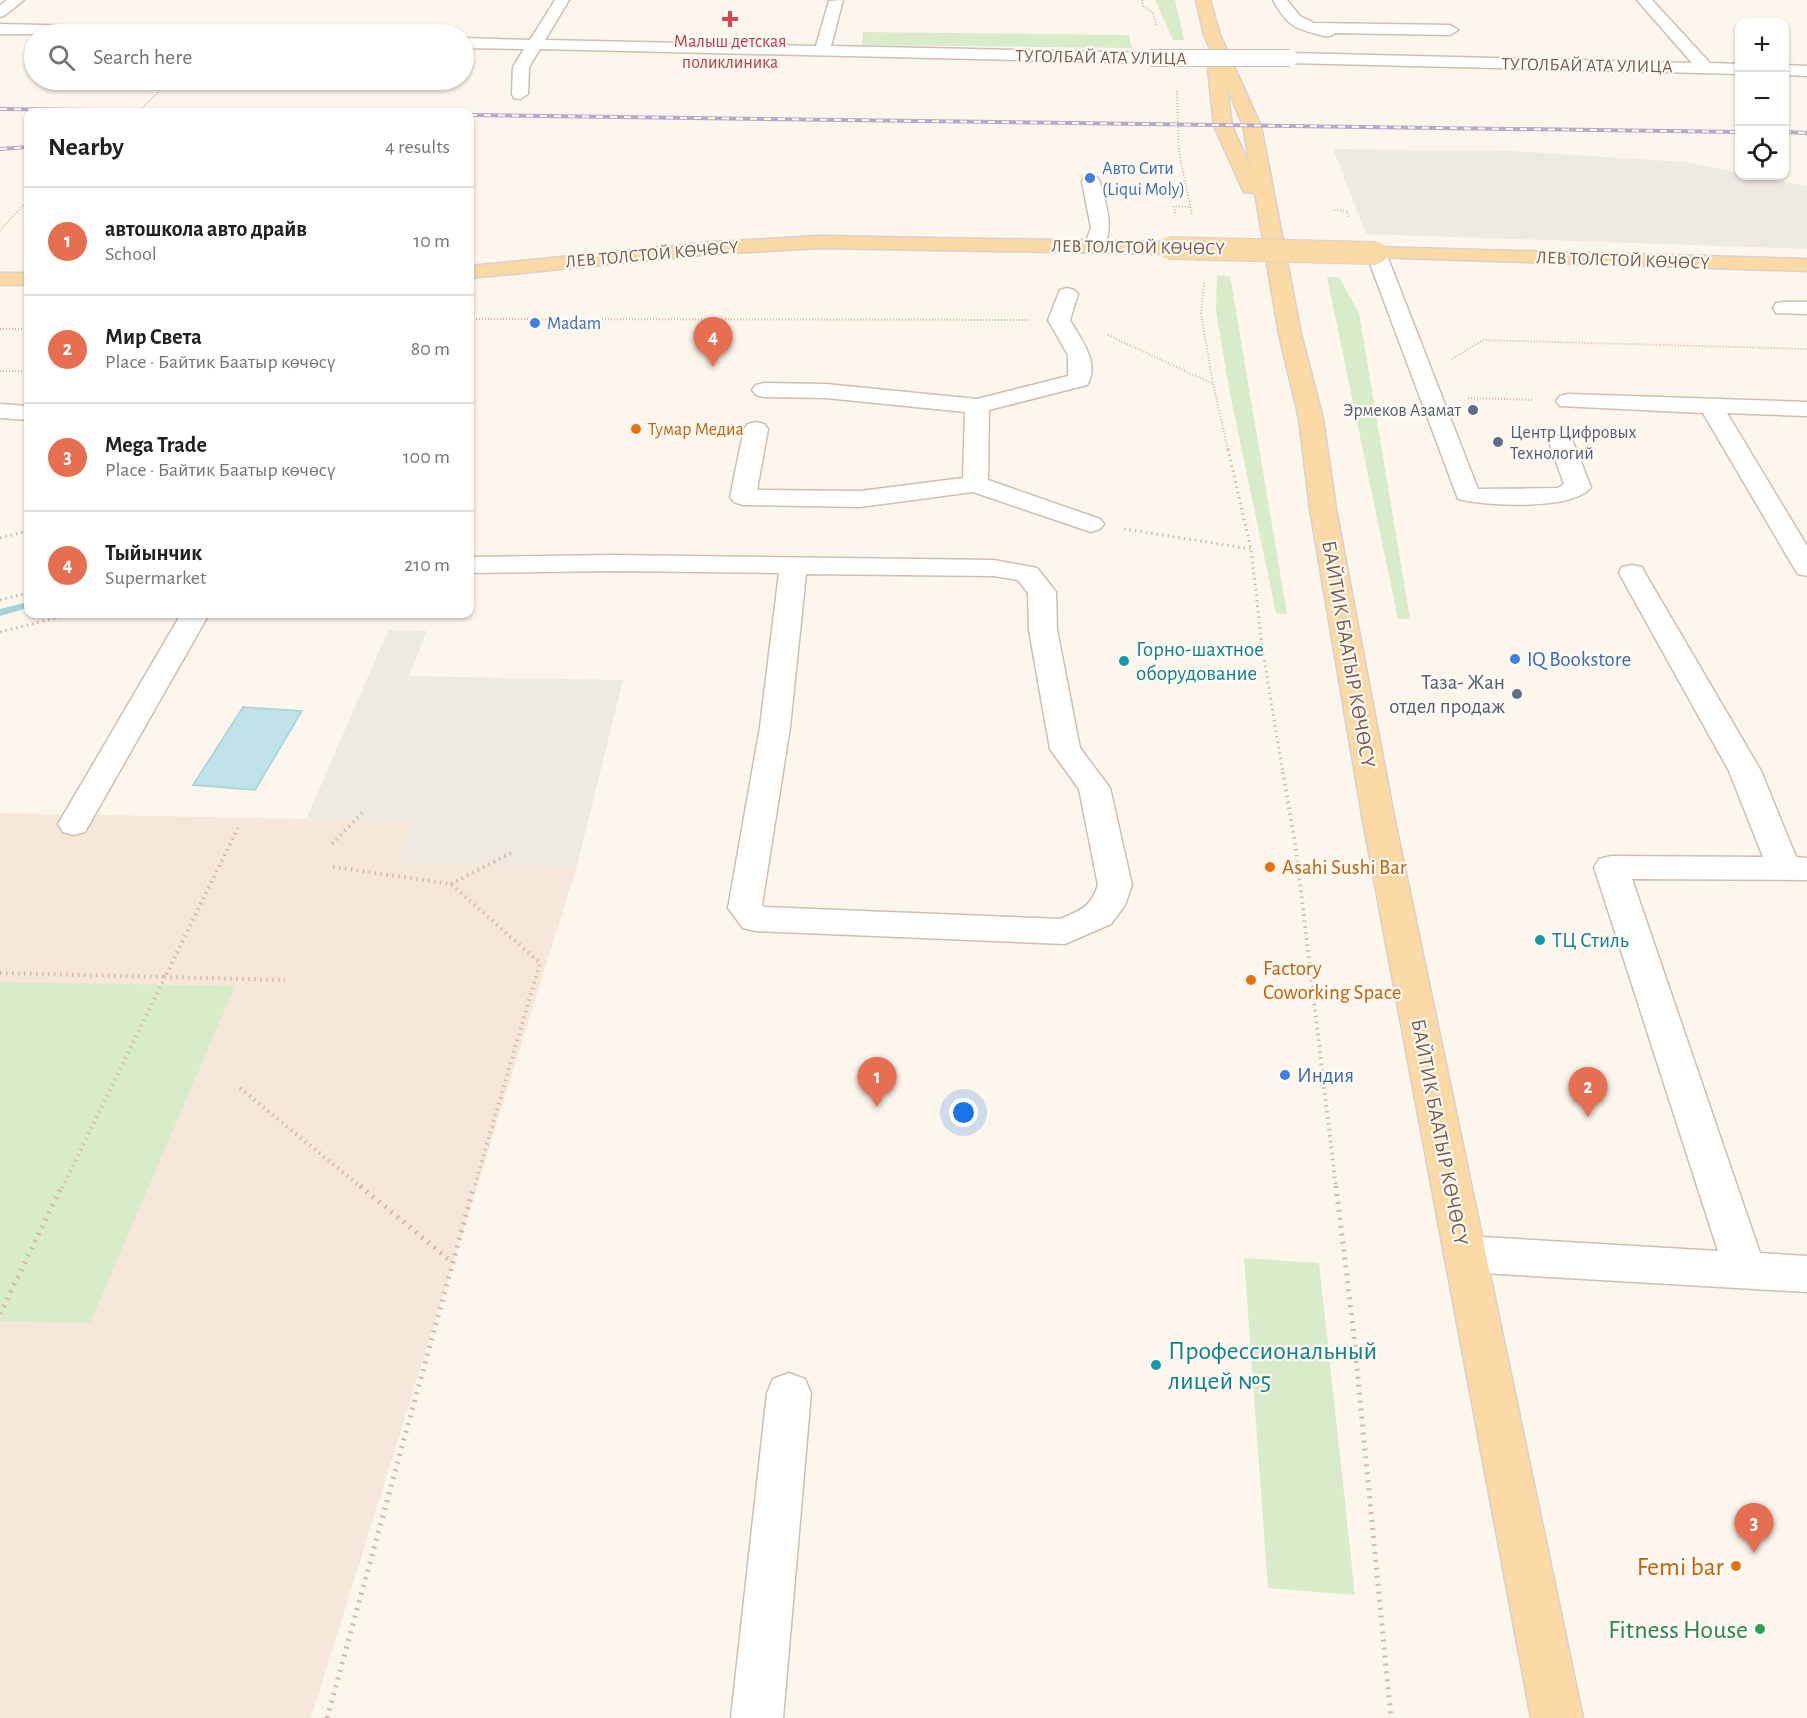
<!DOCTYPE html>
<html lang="en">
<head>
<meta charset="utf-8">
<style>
	:root { --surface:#fff; --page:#f6f6f6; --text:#202124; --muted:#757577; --line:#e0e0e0; --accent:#e76f51 }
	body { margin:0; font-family:"Alegreya Sans",sans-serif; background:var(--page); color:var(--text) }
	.controls { position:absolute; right:18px; top:18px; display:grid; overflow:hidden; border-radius:12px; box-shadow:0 2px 4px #0004 }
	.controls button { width:54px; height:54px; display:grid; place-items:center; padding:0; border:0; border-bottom:2px solid var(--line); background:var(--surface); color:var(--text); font:30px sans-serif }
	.you { position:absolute; left:964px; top:1113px; width:21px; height:21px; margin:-15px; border:4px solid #fff; border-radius:50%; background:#1a73e8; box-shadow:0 0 0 9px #1a73e833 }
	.badge { display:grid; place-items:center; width:39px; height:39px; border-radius:50%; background:var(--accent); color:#fff; font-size:20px; font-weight:700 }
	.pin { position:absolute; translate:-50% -50px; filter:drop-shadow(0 2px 3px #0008) }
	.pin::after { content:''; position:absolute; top:32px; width:21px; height:18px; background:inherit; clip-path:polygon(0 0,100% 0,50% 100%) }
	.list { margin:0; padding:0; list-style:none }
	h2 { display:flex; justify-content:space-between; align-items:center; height:78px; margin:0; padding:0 24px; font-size:26px }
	h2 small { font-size:20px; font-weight:400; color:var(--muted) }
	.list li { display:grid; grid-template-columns:39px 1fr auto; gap:18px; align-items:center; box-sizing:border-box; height:108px; padding:0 24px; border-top:2px solid var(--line) }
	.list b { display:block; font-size:22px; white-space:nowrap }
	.list p { margin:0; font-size:20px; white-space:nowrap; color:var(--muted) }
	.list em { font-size:20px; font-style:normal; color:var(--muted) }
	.icon { flex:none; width:33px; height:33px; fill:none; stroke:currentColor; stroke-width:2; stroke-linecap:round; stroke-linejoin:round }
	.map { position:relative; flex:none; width:1807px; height:1718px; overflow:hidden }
	.search { position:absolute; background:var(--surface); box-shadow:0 2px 4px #0004; left:24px; top:24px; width:450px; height:66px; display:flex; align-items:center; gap:15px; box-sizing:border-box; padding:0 21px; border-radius:33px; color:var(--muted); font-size:22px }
	.panel { position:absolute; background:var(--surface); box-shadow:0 2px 4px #0004; left:24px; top:108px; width:450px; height:510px; border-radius:12px }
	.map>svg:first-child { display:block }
</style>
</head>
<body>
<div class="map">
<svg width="1807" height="1718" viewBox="0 0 1807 1718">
	<rect width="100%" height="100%" fill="#fdf6ec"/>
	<!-- residential -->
	<polygon fill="#f5e8da" points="0,813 414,821 400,863 577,866 311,1718 0,1718"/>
	<!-- industrial -->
	<g fill="#efe9e4">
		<polygon points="1333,149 1511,151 1685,162 1739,173 1740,176 1753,176 1807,186 1807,249 1366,234"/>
		<polygon points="388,630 427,631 409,676 623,680 577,866 399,863 414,822 306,820"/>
	</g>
	<!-- green -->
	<g fill="#d8ecc9">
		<polygon points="1155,0 1175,0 1184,40 1173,40"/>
		<polygon points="863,32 1129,35 1132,48 862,45"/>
		<polygon points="1217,275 1230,276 1287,614 1276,613 1228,384 1216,310"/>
		<polygon points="1327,277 1339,277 1359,313 1410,619 1398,619"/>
		<polygon points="0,982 235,986 90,1323 0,1321"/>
		<polygon points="1244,1258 1319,1263 1355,1595 1268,1588"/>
	</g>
	<!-- water -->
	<polygon fill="#bfe3e8" stroke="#a5d3da" stroke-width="1.5" points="243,707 302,711 255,790 193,785"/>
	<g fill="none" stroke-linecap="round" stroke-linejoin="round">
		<!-- stream -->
		<polygon fill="#a5d3da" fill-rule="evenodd" points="28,602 28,608 0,616 0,609"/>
		<!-- minor casing -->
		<g stroke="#d1beb0" stroke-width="3">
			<g id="minor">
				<polygon points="7,0 24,0 5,15 0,17 0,5"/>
				<polygon points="555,0 569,0 545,40 816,46 829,1 843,0 831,46 1150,53 1158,58 1150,63 540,49 529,67 528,94 520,99 514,98 512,94 513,67 524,49 464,48 464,38 530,40"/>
				<path d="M1273,0h14l13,16 14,7 136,2 8,5 -8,5 -115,-2c-6,5 -11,3 -18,1 -25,-6 -31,-11 -44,-34z"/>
				<polygon points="1637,0 1652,0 1710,63 1740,64 1740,74 1290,63 1282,58 1290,53 1692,63"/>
				<polygon points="0,24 207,29 215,34 0,34"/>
				<polygon points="1784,65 1807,66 1807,76 1784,75"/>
				<path d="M1091,176l7,2 2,4c6,24 16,47 1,69h-14l-3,-4 7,-19 -9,-46 2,-4z"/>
				<path d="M1376,247l7,2 3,4 92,236 80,-1 6,-4 -15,-42 3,-5 9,-2 9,2 3,5 18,45c-17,24 -106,19 -133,12l-92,-246 3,-4z"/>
				<path d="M1067,288l7,2 4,4 -8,26c10,18 31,44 17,65l-98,25 -1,70 112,39 4,5 -4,5 -9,3 -9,-3 -109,-37 -113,15 -117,-2 -9,-3 -4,-5 14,-68 4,-5 8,-2 8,2 4,5 -11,61 103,1 103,-13 2,-66 -139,-14 -62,-1 -8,-2 -4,-5 4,-5 8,-2 62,1 151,15 91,-23v-21l-20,-35 12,-30z"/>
				<polygon points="1784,302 1807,302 1807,314 1776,313 1773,308 1776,303"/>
				<polygon points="1568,394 1807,402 1807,416 1727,413 1807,546 1807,576 1798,574 1794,568 1703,413 1560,406 1556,401 1560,396"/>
				<polygon points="0,404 28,406 28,420 0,418"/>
				<path d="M614,555l380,5 43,8 19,24 1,38 23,118 30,40 22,97 -7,20 -14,19 -46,20 -310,-13 -12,-3 -15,-20 32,-181 19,-154 -165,-2 -144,2v-16zM806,574l188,2 24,4 10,13 1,37 21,119 29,40 19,96c-8,23 -16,24 -37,34l-297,-12 -2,-2 28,-178z"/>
				<polygon points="1632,565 1642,567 1645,573 1761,771 1796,857 1807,858 1807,880 1632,879 1760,1253 1807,1256 1807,1292 1465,1272 1450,1266 1444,1254 1450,1242 1465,1236 1718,1251 1594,867 1599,859 1611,856 1763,857 1729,771 1619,573 1622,567"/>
				<polygon points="181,614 209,614 85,832 74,835 63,832 58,824"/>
				<polygon points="789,1373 805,1379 811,1393 783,1718 731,1718 767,1393 773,1379"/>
			</g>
		</g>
		<!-- major casing -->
		<g stroke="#dad1cd" stroke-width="3">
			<g id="major">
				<path d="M1196,0h14l10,35 41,91 40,208 22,85 13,90 59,312 188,897h-52l-168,-897 -53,-312 -11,-90 -20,-85 -24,-141 -11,-1 -2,-4 -28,-62 -6,-57 2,-3 7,-2 -13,-29zM1227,87l16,39 7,40 -18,-40z"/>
				<polygon points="820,236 1169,242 1176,244 1179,248 1176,252 1169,254 820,248 713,254 470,278 470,266 713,242"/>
				<polygon points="1376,247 1807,259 1807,271 1369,257 1366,253 1369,249"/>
				<rect x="0" y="273" width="28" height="12"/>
			</g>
		</g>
		<!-- path-far3 -->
		<g stroke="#d9b8a5" stroke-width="2" stroke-dasharray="1 2" stroke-linecap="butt">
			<polyline points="1142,0 1143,6 1153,13 1157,27"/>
			<polyline points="1177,91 1179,153 1192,214"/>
			<polyline points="1334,210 1347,211 1349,218"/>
			<polyline points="1175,213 1174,206 1190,207"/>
			<polyline points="0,230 28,200"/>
			<polyline points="1204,283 1201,313 1213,384 1228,450"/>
			<polyline points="470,319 1029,320"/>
			<polyline points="0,329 28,329"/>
			<polyline points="1108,335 1213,384"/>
			<polyline points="1452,359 1483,340 1807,349"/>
			<polyline points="0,371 28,371"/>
			<polyline points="1468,398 1532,400"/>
		</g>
		<!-- path-far2 -->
		<g stroke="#d9b8a5" stroke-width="3" stroke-dasharray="1.5 4" stroke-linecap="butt">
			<polyline points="1228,449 1251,549 1262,646 1283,774"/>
			<polyline points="1124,529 1251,549"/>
			<polyline points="0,538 28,531"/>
			<polyline points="0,600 28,593"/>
			<polyline points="0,632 72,614"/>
		</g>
		<!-- path-far1 -->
		<g stroke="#d9b8a5" stroke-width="4" stroke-dasharray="1.5 4.5" stroke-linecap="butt">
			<polyline points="1283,772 1296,849 1336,1188"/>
			<polyline points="332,844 362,813"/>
			<polyline points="333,867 451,884 540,963 474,1188"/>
			<polyline points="451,884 515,851"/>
			<polyline points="0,973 165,977 238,828"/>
			<polyline points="240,1088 362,1188"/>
			<polyline points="62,1188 165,977 285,980"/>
		</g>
		<!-- path -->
		<g stroke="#d9b8a5" stroke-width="5" stroke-dasharray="2 6" stroke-linecap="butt">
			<polyline points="360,1186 452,1262"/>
			<polyline points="1336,1186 1353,1327 1391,1718"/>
			<polyline points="0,1314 62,1186"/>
			<polyline points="327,1718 474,1186"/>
		</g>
		<!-- minor -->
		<use href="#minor" fill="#fff" fill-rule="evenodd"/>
		<!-- major -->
		<use href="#major" fill="#fbd9a5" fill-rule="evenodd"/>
		<!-- rail casing -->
		<g stroke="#b9a8c9" stroke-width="4">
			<g id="rail">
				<polyline points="0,109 279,112"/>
				<polyline points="470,115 1740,132"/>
				<polyline points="1784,132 1807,133"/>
				<polyline points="0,149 28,147"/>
			</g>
		</g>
		<!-- rail -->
		<use href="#rail" stroke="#fffaf3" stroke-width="2" stroke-dasharray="7" stroke-linecap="butt"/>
		<!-- minor-bridge casing -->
		<g stroke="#d1beb0" stroke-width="18" stroke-linecap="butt">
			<polyline id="minor-bridge" points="1150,58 1290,58"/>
		</g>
		<!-- major-bridge casing -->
		<g stroke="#dad1cd" stroke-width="24" stroke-linecap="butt">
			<polyline id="major-bridge" points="1169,248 1376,253"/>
		</g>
		<!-- path-bridge -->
		<polyline stroke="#d9b8a5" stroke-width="2" stroke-dasharray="1 2" stroke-linecap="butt" points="138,112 171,80"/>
		<!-- minor-bridge -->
		<use href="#minor-bridge" stroke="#fff" stroke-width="16"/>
		<!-- major-bridge -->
		<use href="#major-bridge" stroke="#fbd9a5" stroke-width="22"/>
	</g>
	<!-- markers -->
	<path fill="#e0444e" stroke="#fffaf3" stroke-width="2" d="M727 10h6v6h6v6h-6v6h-6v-6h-6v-6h6z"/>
	<g fill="#3f7fe0" stroke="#fffaf3" stroke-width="2">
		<circle cx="1090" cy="178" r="6"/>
		<circle cx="535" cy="323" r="6"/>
		<circle cx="1515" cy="659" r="6"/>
		<circle cx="1285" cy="1075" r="6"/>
	</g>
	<g fill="#5c6f8a" stroke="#fffaf3" stroke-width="2">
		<circle cx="1473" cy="410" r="6"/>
		<circle cx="1498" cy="442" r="6"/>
		<circle cx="1517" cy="694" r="6"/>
	</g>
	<g fill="#e8710a" stroke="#fffaf3" stroke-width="2">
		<circle cx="636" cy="429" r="6"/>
		<circle cx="1270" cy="867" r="6"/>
		<circle cx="1251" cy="980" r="6"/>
		<circle cx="1736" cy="1566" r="6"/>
	</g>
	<g fill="#0f9aa8" stroke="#fffaf3" stroke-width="2">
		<circle cx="1124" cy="661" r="6"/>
		<circle cx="1540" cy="940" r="6"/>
		<circle cx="1156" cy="1365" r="6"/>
	</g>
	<circle fill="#2e9e5b" stroke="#fffaf3" stroke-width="2" cx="1760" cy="1629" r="6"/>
	<g text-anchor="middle" stroke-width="4.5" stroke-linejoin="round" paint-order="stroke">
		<!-- far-health labels -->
		<g font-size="18" fill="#be3a42" stroke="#fffaf3">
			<text x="730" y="47">Малыш детская<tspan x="730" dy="21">поликлиника</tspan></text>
		</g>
		<!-- far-street labels -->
		<g font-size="18" fill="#7a5c4d" stroke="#fffaf3">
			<text transform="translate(1101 57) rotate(1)" y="6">ТУГОЛБАЙ АТА УЛИЦА</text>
			<text transform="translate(1587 65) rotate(1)" y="6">ТУГОЛБАЙ АТА УЛИЦА</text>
			<text transform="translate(1138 247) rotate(1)" y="6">ЛЕВ ТОЛСТОЙ КӨЧӨСҮ</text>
			<text transform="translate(652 254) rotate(-5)" y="6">ЛЕВ ТОЛСТОЙ КӨЧӨСҮ</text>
			<text transform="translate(1623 260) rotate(2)" y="6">ЛЕВ ТОЛСТОЙ КӨЧӨСҮ</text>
		</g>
		<!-- far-shop labels -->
		<g font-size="18" fill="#366cbe" stroke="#fffaf3" text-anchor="start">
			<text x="1102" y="174">Авто Сити<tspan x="1102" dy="21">(Liqui Moly)</tspan></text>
			<text x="547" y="329">Madam</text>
		</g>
		<!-- far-service labels -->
		<g font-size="18" fill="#4e5e75" stroke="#fffaf3" text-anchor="end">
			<text x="1461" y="416">Эрмеков Азамат</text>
			<text x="1510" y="438" text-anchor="start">Центр Цифровых<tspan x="1510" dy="21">Технологий</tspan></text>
		</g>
		<!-- far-food labels -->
		<g font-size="18" fill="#c56008" stroke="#fffaf3" text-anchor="start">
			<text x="648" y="435">Тумар Медиа</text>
		</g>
		<!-- culture labels -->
		<g font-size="21" fill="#0d838f" stroke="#fffaf3" text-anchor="start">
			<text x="1136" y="656">Горно-шахтное<tspan x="1136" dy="24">оборудование</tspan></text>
			<text x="1552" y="947">ТЦ Стиль</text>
		</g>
		<!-- street labels -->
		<g font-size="21" fill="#7a5c4d" stroke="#fffaf3">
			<text transform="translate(1349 654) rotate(80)" y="7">БАЙТИК БААТЫР КӨЧӨСҮ</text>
			<text transform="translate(1440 1132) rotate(79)" y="7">БАЙТИК БААТЫР КӨЧӨСҮ</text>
		</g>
		<!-- shop labels -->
		<g font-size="21" fill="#366cbe" stroke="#fffaf3" text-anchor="start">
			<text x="1527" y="666">IQ Bookstore</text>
			<text x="1297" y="1082">Индия</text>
		</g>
		<!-- service labels -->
		<g font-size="21" fill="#4e5e75" stroke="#fffaf3" text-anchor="end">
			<text x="1505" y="689">Таза- Жан<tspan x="1505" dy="24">отдел продаж</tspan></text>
		</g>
		<!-- food labels -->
		<g font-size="21" fill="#c56008" stroke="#fffaf3" text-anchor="start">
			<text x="1282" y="874">Asahi Sushi Bar</text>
			<text x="1263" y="975">Factory<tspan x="1263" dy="24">Coworking Space</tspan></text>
		</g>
		<!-- near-culture labels -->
		<g font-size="26" fill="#0d838f" stroke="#fffaf3" text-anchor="start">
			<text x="1168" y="1359">Профессиональный<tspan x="1168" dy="30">лицей №5</tspan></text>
		</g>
		<!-- near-food labels -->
		<g font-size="26" fill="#c56008" stroke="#fffaf3" text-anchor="end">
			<text x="1724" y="1575">Femi bar</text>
		</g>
		<!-- near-leisure labels -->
		<g font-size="26" fill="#27864d" stroke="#fffaf3" text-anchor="end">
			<text x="1748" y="1638">Fitness House</text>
		</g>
	</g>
</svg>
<div class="controls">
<button>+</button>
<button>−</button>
<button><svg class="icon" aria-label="locate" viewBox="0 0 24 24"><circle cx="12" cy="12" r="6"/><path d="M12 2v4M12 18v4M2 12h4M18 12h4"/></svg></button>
</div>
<div class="you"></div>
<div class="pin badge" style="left:877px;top:1107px">1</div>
<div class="pin badge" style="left:1588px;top:1117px">2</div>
<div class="pin badge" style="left:1754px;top:1553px">3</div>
<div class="pin badge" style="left:713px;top:367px">4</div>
<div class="search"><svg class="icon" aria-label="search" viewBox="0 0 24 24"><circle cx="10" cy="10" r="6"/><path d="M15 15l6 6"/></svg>Search here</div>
<section class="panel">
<h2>Nearby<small>4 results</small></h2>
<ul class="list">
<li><span class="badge">1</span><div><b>автошкола авто драйв</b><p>School</p></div><em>10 m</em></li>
<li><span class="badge">2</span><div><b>Мир Света</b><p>Place · Байтик Баатыр көчөсү</p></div><em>80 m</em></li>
<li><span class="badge">3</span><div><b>Mega Trade</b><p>Place · Байтик Баатыр көчөсү</p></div><em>100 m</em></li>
<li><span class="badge">4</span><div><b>Тыйынчик</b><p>Supermarket</p></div><em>210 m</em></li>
</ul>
</section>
</div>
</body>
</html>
